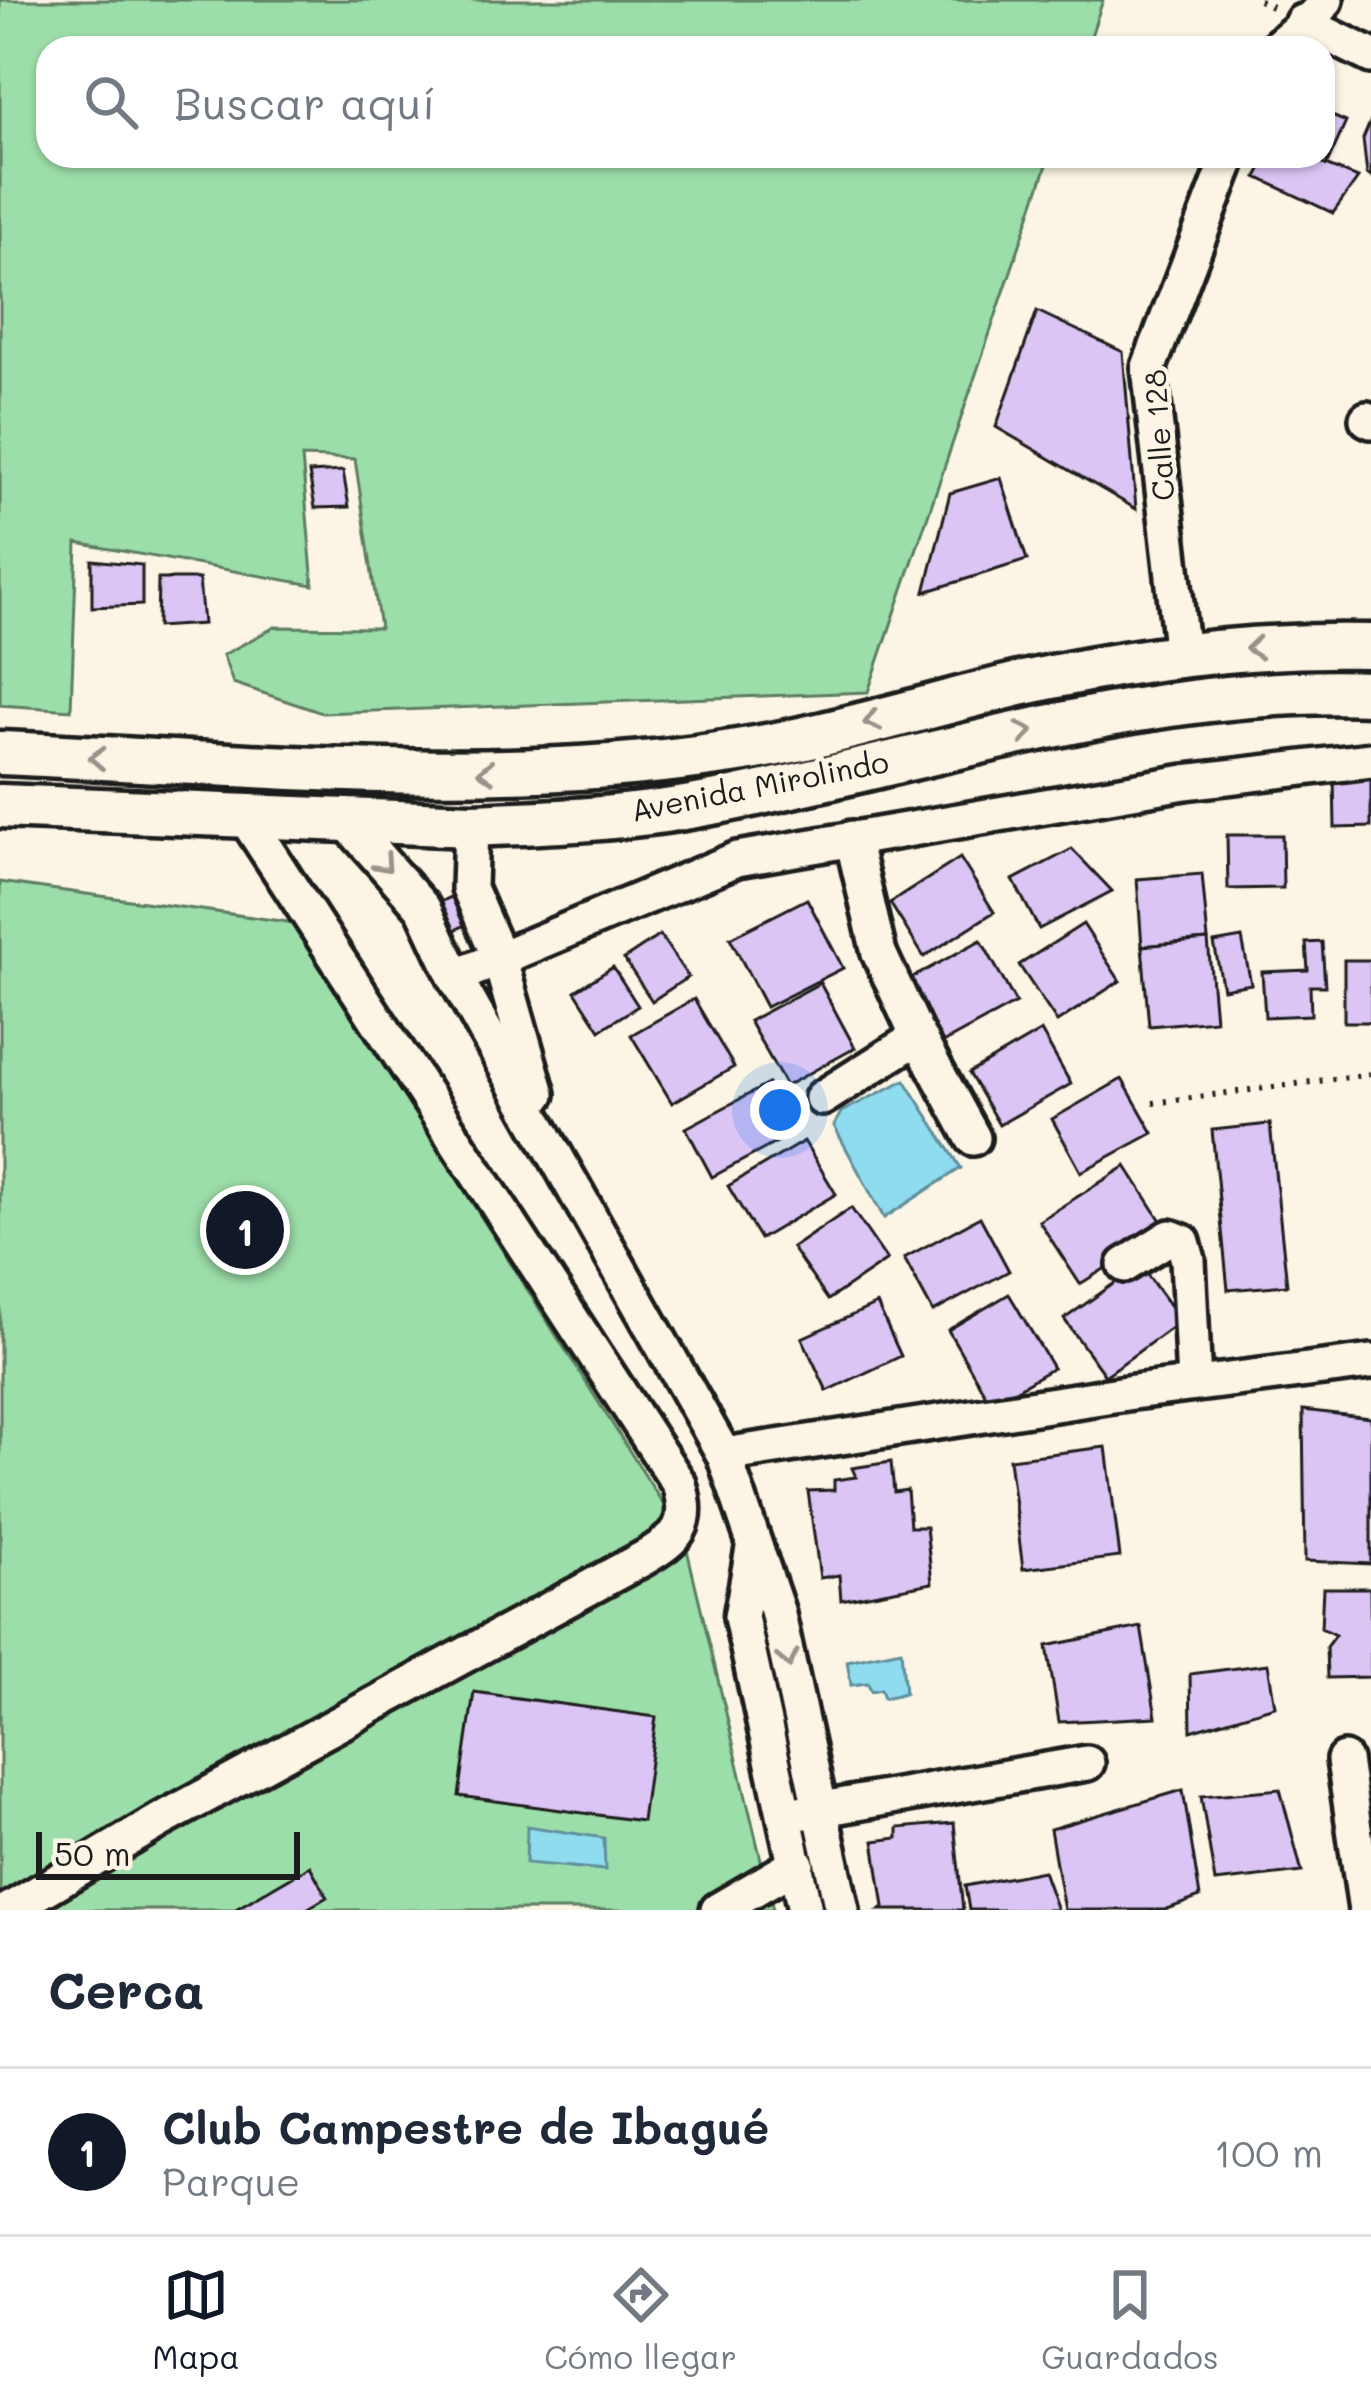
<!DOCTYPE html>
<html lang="es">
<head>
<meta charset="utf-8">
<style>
	:root { --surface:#fff; --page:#f6f6f7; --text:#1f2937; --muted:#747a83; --line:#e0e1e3; --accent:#111827 }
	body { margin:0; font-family:Mali,sans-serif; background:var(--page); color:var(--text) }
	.scale { position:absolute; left:36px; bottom:30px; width:264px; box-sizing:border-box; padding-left:12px; border:6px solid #1c1c1c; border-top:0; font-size:33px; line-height:42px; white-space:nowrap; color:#1c1c1c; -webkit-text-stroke:9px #fcf5e5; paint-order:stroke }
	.you { position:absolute; left:780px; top:1110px; width:42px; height:42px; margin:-30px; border:9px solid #fff; border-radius:50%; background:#1a73e8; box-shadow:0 0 0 18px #1a73e833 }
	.badge { display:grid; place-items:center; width:78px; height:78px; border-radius:50%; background:var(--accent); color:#fff; font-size:39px; font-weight:700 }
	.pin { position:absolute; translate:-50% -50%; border:6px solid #fff; box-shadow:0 3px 12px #0006 }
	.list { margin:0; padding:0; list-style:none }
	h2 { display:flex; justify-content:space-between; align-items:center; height:156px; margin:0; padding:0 48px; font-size:51px }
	h2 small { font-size:39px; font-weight:400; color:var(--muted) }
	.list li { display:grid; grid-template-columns:78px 1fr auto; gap:36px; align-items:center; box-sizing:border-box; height:168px; padding:0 48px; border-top:3px solid var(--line) }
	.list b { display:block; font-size:45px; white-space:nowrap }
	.list p { margin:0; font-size:39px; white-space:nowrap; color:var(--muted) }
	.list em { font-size:39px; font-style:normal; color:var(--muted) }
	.icon { flex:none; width:66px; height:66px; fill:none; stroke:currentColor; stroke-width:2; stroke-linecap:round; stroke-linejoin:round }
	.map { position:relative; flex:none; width:1371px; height:1910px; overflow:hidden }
	.search { position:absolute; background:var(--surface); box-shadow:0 3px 9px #0004; left:36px; right:36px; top:36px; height:132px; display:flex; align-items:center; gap:30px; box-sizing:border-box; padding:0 42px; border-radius:36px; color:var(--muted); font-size:45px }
	.sheet { height:324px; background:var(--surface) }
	nav { display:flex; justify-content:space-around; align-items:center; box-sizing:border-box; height:168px; border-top:3px solid var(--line); background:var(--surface); font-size:33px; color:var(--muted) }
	nav a { display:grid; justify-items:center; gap:6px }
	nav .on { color:var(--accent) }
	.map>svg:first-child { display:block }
</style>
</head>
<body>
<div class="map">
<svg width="1371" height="1910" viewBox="0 0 1371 1910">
	<rect width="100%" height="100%" fill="#fcf5e5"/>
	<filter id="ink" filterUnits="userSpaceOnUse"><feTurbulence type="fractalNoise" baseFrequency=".00833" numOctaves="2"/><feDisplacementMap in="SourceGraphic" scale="24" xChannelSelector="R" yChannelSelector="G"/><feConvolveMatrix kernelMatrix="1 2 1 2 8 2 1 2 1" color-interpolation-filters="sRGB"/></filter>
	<g filter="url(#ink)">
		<!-- green -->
		<g fill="#9cdea9" stroke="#5c7d62" stroke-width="3">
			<polygon points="0,0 1103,0 1087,48 48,48 48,156 1050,156 868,692 322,713 233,683 223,655 275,627 380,628 355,459 302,457 313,585 77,543 71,710 0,705"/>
			<polygon points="0,882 295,923 684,1537 773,1910 0,1910"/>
		</g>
		<!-- water -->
		<g fill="#8fdcef" stroke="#618f9b" stroke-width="3">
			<polygon points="905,1080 961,1168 884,1218 834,1126 841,1112"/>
			<polygon points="901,1650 905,1693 884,1698 881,1689 871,1691 868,1683 851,1685 847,1661"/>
			<polygon points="527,1826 604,1838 605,1870 526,1863"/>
		</g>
		<!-- building -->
		<g fill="#dbc5f5" stroke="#1c1c1c" stroke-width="3">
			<polygon points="1323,112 1346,122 1328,162 1313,156 1323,156"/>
			<polygon points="1371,120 1371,177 1367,174 1363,139"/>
			<polygon points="1268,156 1303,156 1358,178 1333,213 1257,177"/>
			<polygon points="1037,311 1123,352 1136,509 996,427"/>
			<polygon points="343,471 349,507 315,508 309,473"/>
			<polygon points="1001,478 1027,560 925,592 950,493"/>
			<polygon points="92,560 142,565 142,605 92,607"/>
			<polygon points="158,579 199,579 203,624 157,627"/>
			<polygon points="1371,774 1371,827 1335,828 1334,775"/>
			<polygon points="1227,835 1282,835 1283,888 1228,889"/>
			<polygon points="1072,849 1112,891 1039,929 1013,880"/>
			<polygon points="960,858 994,912 924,957 890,903"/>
			<polygon points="1202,874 1208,940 1142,946 1137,879"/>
			<polygon points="461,892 475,920 447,934 433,906"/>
			<polygon points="807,899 843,968 766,1007 730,938"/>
			<polygon points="1083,924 1120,981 1057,1022 1019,965"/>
			<polygon points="660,935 688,977 652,1001 624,959"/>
			<polygon points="1242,938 1251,984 1223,989 1214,943"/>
			<polygon points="981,940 1016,1003 939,1045 904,982"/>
			<polygon points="1208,940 1215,1020 1149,1026 1142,946"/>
			<polygon points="1322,942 1325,986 1310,986 1311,1015 1265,1017 1262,972 1308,970 1306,943"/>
			<rect x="1344" y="960" width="27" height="62"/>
			<polygon points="613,967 638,1006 600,1030 575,991"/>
			<polygon points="820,983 855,1048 786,1086 749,1021"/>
			<polygon points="694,999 734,1067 672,1103 631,1035"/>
			<polygon points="1041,1031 1071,1084 999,1125 969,1073"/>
			<polygon points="1122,1079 1153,1133 1081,1172 1052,1119"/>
			<polygon points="768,1084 794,1133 712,1177 686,1128"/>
			<polygon points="1270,1124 1287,1285 1228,1290 1212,1130"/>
			<polygon points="804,1141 836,1194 760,1239 728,1186"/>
			<polygon points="1126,1166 1167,1230 1080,1284 1039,1221"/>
			<polygon points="851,1208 887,1260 828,1300 792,1248"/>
			<polygon points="980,1217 1009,1271 933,1312 904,1258"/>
			<polygon points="1140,1265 1181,1321 1105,1376 1064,1319"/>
			<polygon points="1009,1294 1053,1368 991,1404 948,1330"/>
			<polygon points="877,1304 901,1356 827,1391 802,1338"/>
			<polygon points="1303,1410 1371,1418 1371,1564 1305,1561"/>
			<polygon points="1106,1447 1120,1557 1023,1569 1009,1459"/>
			<polygon points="891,1462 894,1492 907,1490 910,1527 926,1527 932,1583 841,1600 839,1575 820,1578 808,1491 834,1490 834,1480 856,1477 852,1468"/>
			<polygon points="1323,1588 1370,1588 1371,1677 1327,1678 1326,1647 1335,1635 1321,1628"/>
			<polygon points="1141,1627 1156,1717 1059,1722 1047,1646"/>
			<polygon points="1268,1664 1275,1706 1191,1731 1190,1674"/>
			<polygon points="474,1692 656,1717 642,1821 459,1796"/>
			<polygon points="1280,1789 1302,1872 1215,1882 1201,1796"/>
			<polygon points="1183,1790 1200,1897 1165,1910 1064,1910 1050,1829"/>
			<polygon points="954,1823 963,1910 879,1910 884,1907 874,1841 898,1838 898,1828"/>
			<polygon points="310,1866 327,1897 305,1910 234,1910"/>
			<polygon points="1043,1871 1057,1910 969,1910 965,1886"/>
		</g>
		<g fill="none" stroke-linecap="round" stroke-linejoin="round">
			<!-- minor casing -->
			<g stroke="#1c1c1c" stroke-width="42">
				<g id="minor">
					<polyline points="1302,22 1371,56"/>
					<path d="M1276,48c17,-16 39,-29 50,-48"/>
					<polyline points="1367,419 1371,421"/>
					<polyline points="1182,655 1149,367 1230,156"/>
					<polyline points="345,820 423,908 455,977 724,1455 777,1610 842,1910"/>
					<polyline points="471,825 469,888 499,957 538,1094"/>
					<polyline points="852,838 879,953 918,1037 973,1138"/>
					<polyline points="455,977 737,859 1185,782 1371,760"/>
					<polyline points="822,1098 918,1037"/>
					<polyline points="1125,1265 1170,1237 1183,1242 1188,1260 1194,1384"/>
					<polyline points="724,1455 1133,1392 1371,1362"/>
					<polyline points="753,1548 741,1617 805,1910"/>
					<polyline points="1344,1760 1366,1910"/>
					<polyline points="799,1813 1087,1763"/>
					<path d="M9,1910l152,-90 483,-262c34,-20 48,-33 35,-74l-434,-667"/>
					<polyline points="718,1910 797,1864"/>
				</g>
			</g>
			<!-- major casing -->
			<g stroke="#1c1c1c" stroke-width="51">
				<g id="major">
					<path d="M0,753c240,10 479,36 718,1 102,-14 201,-46 301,-70 116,-26 233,-41 352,-38"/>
					<path d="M0,806l471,19c78,-3 158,-6 236,-21 220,-42 437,-120 664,-111"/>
				</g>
			</g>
			<!-- path -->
			<g stroke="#1c1c1c" stroke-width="6" stroke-dasharray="3 9" stroke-linecap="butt">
				<polyline points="1259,0 1272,7"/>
				<polyline points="1153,1103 1371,1074"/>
			</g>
			<!-- minor -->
			<use href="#minor" stroke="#fcf5e5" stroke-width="33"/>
			<!-- major -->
			<use href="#major" stroke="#fcf5e5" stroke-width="42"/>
		</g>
		<!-- one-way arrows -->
		<defs><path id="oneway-chevron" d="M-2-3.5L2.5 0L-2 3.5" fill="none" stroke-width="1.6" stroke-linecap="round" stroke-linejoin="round" transform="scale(3)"/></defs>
		<g stroke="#97938b">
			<use href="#oneway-chevron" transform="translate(1254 648) rotate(175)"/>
			<use href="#oneway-chevron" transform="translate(872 721) rotate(165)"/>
			<use href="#oneway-chevron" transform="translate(1025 732) rotate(-12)"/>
			<use href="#oneway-chevron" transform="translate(97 758) rotate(-177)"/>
			<use href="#oneway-chevron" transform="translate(486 772) rotate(178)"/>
			<use href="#oneway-chevron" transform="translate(384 864) rotate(48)"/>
			<use href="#oneway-chevron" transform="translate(788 1659) rotate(78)"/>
		</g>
	</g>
	<g text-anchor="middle" stroke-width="9" stroke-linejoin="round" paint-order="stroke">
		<!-- street labels -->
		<g font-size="30" fill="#1c1c1c" stroke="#fcf5e5">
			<text transform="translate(1160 435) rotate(-94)" y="10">Calle 128</text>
			<text transform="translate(760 787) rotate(-11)" y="10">Avenida Mirolindo</text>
		</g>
	</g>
</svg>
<div class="scale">50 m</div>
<div class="you"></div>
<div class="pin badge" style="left:245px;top:1230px">1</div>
<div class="search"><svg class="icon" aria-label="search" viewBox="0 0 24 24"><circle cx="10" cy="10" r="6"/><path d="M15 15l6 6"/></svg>Buscar aquí</div>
</div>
<section class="sheet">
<h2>Cerca<small></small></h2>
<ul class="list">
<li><span class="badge">1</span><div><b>Club Campestre de Ibagué</b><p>Parque</p></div><em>100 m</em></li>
</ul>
</section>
<nav>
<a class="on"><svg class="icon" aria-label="map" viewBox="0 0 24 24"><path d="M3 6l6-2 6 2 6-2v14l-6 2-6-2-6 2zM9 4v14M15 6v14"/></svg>Mapa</a>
<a><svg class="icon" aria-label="directions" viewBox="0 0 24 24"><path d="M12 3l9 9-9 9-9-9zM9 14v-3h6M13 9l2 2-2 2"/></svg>Cómo llegar</a>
<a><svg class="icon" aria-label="saved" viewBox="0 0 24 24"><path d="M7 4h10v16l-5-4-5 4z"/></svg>Guardados</a>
</nav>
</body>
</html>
